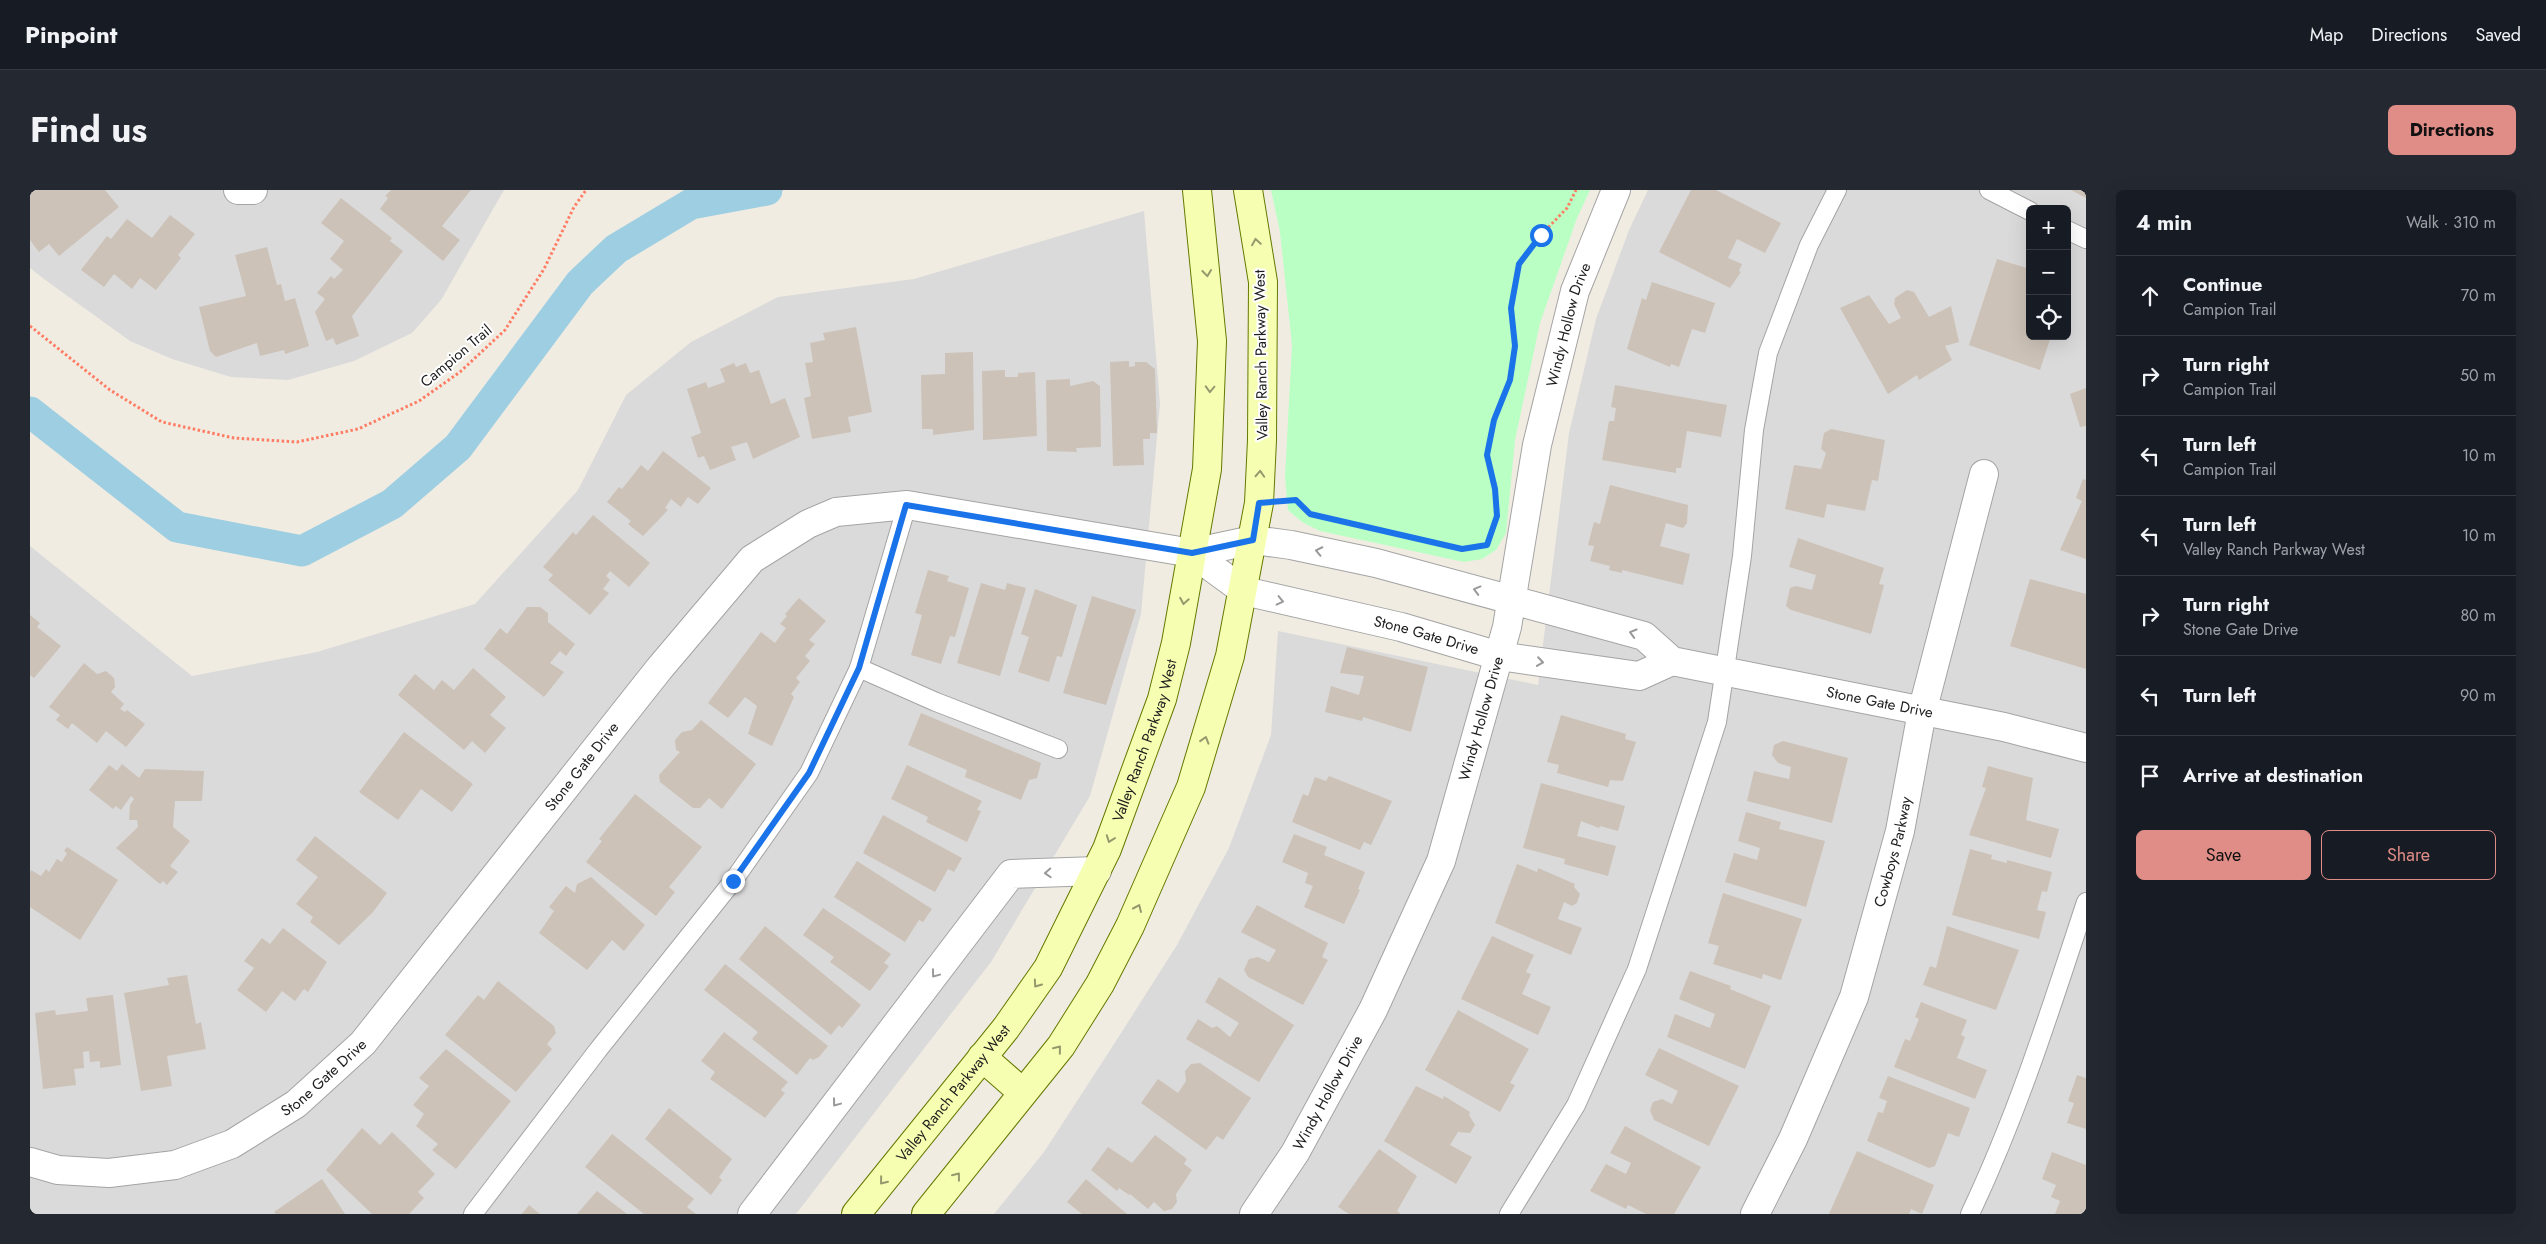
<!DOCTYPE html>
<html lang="en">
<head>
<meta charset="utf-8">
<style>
	:root { --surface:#171b24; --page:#242831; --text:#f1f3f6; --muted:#9ea1a6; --line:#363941; --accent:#e08c87 }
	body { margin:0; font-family:Jost,sans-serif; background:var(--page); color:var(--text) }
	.controls { position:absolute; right:15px; top:15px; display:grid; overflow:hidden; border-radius:8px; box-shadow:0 5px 20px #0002 }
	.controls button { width:45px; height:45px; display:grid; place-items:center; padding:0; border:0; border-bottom:1px solid var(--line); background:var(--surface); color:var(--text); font:25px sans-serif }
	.stop { position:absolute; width:15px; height:15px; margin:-11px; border:4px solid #1a73e8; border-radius:50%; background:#fff }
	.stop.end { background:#1a73e8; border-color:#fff; box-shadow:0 1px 5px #0008 }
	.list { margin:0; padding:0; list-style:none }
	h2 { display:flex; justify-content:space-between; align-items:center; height:65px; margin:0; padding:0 20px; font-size:21px }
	h2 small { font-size:16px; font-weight:400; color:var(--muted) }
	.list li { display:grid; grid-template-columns:32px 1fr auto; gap:15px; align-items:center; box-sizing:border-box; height:80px; padding:0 20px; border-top:1px solid var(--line) }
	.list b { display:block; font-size:19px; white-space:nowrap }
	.list p { margin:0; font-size:16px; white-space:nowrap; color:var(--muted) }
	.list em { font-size:16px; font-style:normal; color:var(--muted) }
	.actions { display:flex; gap:10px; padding:15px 20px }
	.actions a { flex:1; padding:11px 0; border:1px solid var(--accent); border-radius:8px; text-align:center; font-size:18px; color:var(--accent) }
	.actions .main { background:var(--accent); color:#111 }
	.icon { flex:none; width:28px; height:28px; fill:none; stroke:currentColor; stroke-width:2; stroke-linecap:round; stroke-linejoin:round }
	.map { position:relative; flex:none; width:2056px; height:1024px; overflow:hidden; border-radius:8px }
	header { display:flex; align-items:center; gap:30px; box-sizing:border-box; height:70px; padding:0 25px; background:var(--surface); border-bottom:1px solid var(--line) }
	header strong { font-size:24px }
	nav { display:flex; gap:28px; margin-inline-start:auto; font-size:18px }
	.intro { display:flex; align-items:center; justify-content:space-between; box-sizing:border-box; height:120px; padding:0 30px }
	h1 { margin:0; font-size:35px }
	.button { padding:12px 22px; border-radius:8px; background:var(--accent); color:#111; font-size:18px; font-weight:700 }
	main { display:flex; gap:30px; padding:0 30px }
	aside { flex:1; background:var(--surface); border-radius:8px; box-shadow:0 5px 20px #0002 }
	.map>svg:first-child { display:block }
</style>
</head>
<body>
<header>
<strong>Pinpoint</strong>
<nav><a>Map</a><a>Directions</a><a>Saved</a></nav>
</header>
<div class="intro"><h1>Find us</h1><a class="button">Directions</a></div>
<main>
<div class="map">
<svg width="2056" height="1024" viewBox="0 0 2056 1024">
	<rect width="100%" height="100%" fill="#f0ece2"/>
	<!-- residential -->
	<g fill="#dbdada" fill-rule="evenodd">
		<polygon points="0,0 474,0 411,110 382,143 324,171 258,190 201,187 142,169 100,151 14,89 0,78"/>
		<path d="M1618,0h438v1024h-1092l50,-62 72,-111 61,-96 52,-97 42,-113 7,-104 260,54 31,-252 27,-114 33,-89zM2000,19h37v127h-37z"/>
		<polygon points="1114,21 1130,214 1111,424 1060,606 961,772 766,1024 0,1024 0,356 162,486 287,462 445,414 548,300 596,205 661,152 748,107 884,89"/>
	</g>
	<!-- park -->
	<polygon fill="#baffc4" points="1241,0 1560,0 1547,28 1510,133 1485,250 1476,343 1466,360 1452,369 1434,372 1290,341 1272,332 1258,320 1255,287 1262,155 1250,42"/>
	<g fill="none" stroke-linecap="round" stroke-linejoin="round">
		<!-- canal -->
		<polyline stroke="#9ecee2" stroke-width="31" points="0,222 147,337 272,361 362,314 428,257 550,93 586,59 661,14 737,0"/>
	</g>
	<!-- building -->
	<g fill="#ccc2b8">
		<polygon points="0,0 75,0 89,17 29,66 19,54 9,62 0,50"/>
		<polygon points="361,0 441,0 412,36 430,50 413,71 350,19 358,8 355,6"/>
		<polygon points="1661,0 1686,0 1751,33 1735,63 1707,49 1698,68 1712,74 1709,81 1711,82 1700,98 1629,62"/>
		<polygon points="2041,0 2056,0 2056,8"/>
		<polygon points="311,8 362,48 360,51 373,61 322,126 329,146 306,155 303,148 296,151 285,122 295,109 287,103 301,86 304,89 313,80 300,69 314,51 291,33"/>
		<polygon points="140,25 165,44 148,65 151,68 126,100 110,88 102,99 84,84 74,97 51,80 77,46 81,49 97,29 122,48"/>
		<polygon points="237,57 247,95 251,94 255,111 265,108 279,156 255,164 254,160 230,166 227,153 186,167 180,161 169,117 216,106 205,65"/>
		<polygon points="1967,69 2000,79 2000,146 2021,146 2010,180 1939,155"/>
		<polygon points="1622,92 1685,113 1675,143 1662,139 1649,177 1641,174 1640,177 1597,159 1612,108 1616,110"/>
		<polygon points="1877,100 1884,102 1899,127 1921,116 1929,152 1915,156 1922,170 1889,190 1887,185 1858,204 1810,118 1839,105 1859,134 1871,128 1864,114 1865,108"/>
		<polygon points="826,137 842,222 818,227 821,242 782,249 774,208 781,206 775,173 783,172 780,153 795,150 793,143"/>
		<polygon points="943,162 944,240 903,245 903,239 892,239 891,185 915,184 915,163"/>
		<polygon points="1099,171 1099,177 1105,176 1105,172 1116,172 1125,179 1127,243 1120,243 1120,249 1113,249 1114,275 1083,276 1080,172"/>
		<polygon points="704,173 706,177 716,173 720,183 729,180 741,214 755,208 770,247 723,269 717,252 701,257 706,270 680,280 674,266 668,268 661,247 671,243 657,199 676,192 678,198 695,192 690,179"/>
		<polygon points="975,180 975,187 988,187 988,183 1005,182 1007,246 953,250 952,181"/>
		<polygon points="1040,189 1040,196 1063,191 1070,196 1071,257 1046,258 1047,262 1017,261 1016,190"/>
		<polygon points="1585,195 1697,215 1691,247 1657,241 1651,278 1646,278 1646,283 1572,270 1579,231 1584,231 1586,218 1581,217"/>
		<polygon points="2056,198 2056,236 2050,237 2040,204"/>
		<polygon points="1801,239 1855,250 1848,291 1842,290 1835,321 1797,314 1794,328 1755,319 1764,275 1791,279 1796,263 1791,259 1794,243"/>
		<polygon points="633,261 681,298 668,314 658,307 651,317 641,309 635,318 638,320 613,346 598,334 601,331 577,312 589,297 592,299 611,275 618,281"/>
		<polygon points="2053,289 2056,290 2056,369 2030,360 2052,311 2046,308"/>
		<polygon points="1580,295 1658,315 1657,333 1653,338 1636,333 1630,356 1660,364 1653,395 1592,380 1592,383 1579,380 1580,376 1560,371 1564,356 1558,355 1564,332 1570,334"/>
		<polygon points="563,325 620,373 599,397 580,381 576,386 580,390 573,399 579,403 560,425 518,390 523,385 513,377 543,342 546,345"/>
		<polygon points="1768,348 1854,378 1849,394 1854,395 1841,444 1761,420 1756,416 1760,398 1766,396 1782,400 1786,385 1759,377"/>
		<polygon points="898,380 919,386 917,391 939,398 925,447 920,446 911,474 881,465 892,425 885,423"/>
		<polygon points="2000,389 2056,404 2056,479 1980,456"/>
		<polygon points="951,393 975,400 977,393 996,398 970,486 927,473"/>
		<polygon points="1005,399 1047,415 1032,467 1027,466 1019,492 988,482 999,447 991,444"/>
		<polygon points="1062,406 1106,420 1076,515 1033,503"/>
		<polygon points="769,408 796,431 779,450 785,454 775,466 780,471 766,488 770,492 761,504 764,507 742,556 718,544 727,516 715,507 698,528 678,513 731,442 745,453 756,438 750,434 757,426 755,424"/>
		<polygon points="497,417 510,417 518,423 518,432 545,454 536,466 530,461 520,473 534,482 514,507 454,459 470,438 477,444"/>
		<polygon points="0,425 10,433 7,437 31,456 4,488 0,485"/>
		<polygon points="1317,457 1398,477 1381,542 1333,527 1332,531 1295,522 1301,496 1329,505 1334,486 1310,483"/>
		<polygon points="54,473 67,484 76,481 84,488 85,497 81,502 94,514 90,519 95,522 97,520 115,534 96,557 76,541 67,553 42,533 38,539 26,530 30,525 19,517"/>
		<polygon points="443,478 476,507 460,525 476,538 455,563 442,551 434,560 368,505 385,484 404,500 412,490 424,500"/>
		<polygon points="891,523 1011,573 1007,588 999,590 991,610 935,587 937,580 878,555"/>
		<polygon points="1531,525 1596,544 1595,549 1606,552 1593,591 1580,590 1578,597 1527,583 1529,575 1517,572"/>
		<polygon points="671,530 726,574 692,619 679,608 670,618 663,618 630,592 629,585 650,562 646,560 645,550 652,542 662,540"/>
		<polygon points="374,542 443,594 422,622 391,599 368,630 329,602"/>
		<polygon points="1753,551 1818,568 1802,633 1717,611 1724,581 1759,589 1761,577 1748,573 1742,565 1744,555"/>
		<polygon points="92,574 109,588 115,579 174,581 172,611 145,611 143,637 160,651 140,676 148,682 137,695 133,691 130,694 86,658 108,637 107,630 99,630 100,615 104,609 101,606 91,620 86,616 83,619 59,600 79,575 87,581"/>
		<polygon points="877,575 952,611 947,620 951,621 937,652 896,632 898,627 861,609"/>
		<polygon points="1958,576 2003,588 1996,630 2029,639 2021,668 1939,645 1956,598 1952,597"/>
		<polygon points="1299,586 1362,611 1341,655 1334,652 1330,660 1262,632 1273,604 1278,606 1285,587 1296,591"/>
		<polygon points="1511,593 1595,616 1588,641 1570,636 1569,638 1551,631 1547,646 1586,656 1578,686 1534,674 1535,669 1493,658"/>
		<polygon points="605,604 672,657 639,697 645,702 626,726 556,672 572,651 569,649"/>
		<polygon points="1716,622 1751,632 1749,639 1795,651 1776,717 1695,692 1704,663 1727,670 1730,658 1708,651"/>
		<polygon points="853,625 932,668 924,682 918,679 905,702 833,663"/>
		<polygon points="1264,644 1297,657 1294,665 1335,682 1328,699 1330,700 1314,734 1274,717 1283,696 1275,693 1278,683 1252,672"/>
		<polygon points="285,646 357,703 343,722 309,755 280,732 283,727 266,714 288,687 266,670"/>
		<polygon points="37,657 88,690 50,750 0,717 0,683 1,680 11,686 16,679 19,682 27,669 32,672 37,663 34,661"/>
		<polygon points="1940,659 1962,665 1961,669 1977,673 1977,670 2022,682 2017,702 2012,701 2007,720 2016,722 2009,749 1922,725"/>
		<polygon points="827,671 902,719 893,732 889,730 875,752 804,707"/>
		<polygon points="1487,674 1507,682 1508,678 1545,694 1544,697 1550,704 1547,713 1542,716 1534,712 1528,729 1552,738 1541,765 1465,733"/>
		<polygon points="561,687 615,735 594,761 582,750 557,780 509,743 524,721 519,717 536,696 545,703 547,694"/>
		<polygon points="1693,703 1772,729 1751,790 1733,784 1732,789 1683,774 1689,756 1678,753"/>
		<polygon points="1227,715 1298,753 1292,767 1298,770 1273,815 1218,787 1214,780 1219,769 1228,767 1239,772 1246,760 1211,742"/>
		<polygon points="793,718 861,764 854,773 859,776 840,801 800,772 804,767 773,745"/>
		<polygon points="735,736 831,815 812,838 809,835 801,845 709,769"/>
		<polygon points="1917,736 1989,760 1966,820 1893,795 1900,776 1906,778"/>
		<polygon points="253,738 297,772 278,802 274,799 265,811 252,801 236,822 207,800 224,778 214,771 232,748 240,754"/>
		<polygon points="1462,746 1504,765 1496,782 1501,784 1492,804 1521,817 1508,845 1431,809"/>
		<polygon points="695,774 798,856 789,867 783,870 780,868 767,885 722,849 728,842 674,800"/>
		<polygon points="1660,781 1701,796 1700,799 1741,816 1715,879 1637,847 1645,824 1680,838 1685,824 1649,809"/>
		<polygon points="157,785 166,834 171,832 176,859 137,866 142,896 111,901 94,803 139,795 137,788"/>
		<polygon points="1189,787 1264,835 1229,892 1156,849 1168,829 1182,838 1187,836 1200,847 1209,833 1175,812"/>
		<polygon points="468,791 524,836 526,843 517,854 522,859 486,902 415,845 448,805 454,810"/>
		<polygon points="83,805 91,875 70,878 70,871 60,872 59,861 53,862 54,878 44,879 46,895 13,899 5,823 25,820 26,825 58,821 56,808"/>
		<polygon points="1891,812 1937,830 1931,845 1935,847 1927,868 1957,880 1945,909 1864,877 1875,849 1880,851 1889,829 1885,827"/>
		<polygon points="1428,820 1499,859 1480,893 1485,895 1470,922 1395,880"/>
		<polygon points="694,842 758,892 751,900 755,903 735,928 680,889 685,882 671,871"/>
		<polygon points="1629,858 1709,896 1679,956 1624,930 1620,920 1623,912 1632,909 1642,914 1648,901 1615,885"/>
		<polygon points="416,859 481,911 426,979 402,960 408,954 386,936 394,924 383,915 399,896 389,888"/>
		<polygon points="1170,873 1221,908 1193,950 1187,946 1176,960 1111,913 1128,889 1148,903 1156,891 1155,881 1161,874"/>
		<polygon points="2047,885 2056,888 2056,939 2037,933 2044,913 2038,911"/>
		<polygon points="1858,886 1940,918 1929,947 1918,943 1905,976 1899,978 1837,951 1848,922 1853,923 1857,911 1849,908"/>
		<polygon points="1386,896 1413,909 1414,906 1440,922 1439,925 1445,935 1440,943 1428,942 1420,955 1442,967 1426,994 1354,951"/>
		<polygon points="639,918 702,969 689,987 692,990 681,1005 615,949"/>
		<polygon points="1595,936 1671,977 1644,1024 1616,1024 1598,1015 1596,1019 1560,1001 1576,974 1596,984 1601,973 1580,963"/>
		<polygon points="332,938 350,955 362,942 405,984 388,1002 394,1008 379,1024 342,1024 296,980"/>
		<polygon points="582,944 664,1009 657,1017 666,1024 614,1024 555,977"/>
		<polygon points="1125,945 1157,969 1154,974 1162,980 1146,1004 1147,1012 1142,1019 1134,1021 1124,1012 1118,1019 1100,1004 1099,1005 1089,998 1087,1001 1061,980 1078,957 1102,973"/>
		<polygon points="1349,959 1387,986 1367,1021 1371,1024 1319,1024 1308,1017"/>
		<polygon points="1827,961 1904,995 1892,1024 1881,1019 1879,1024 1799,1024"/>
		<polygon points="2022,962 2056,975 2056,1024 2025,1024 2030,1011 2021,1007 2026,995 2012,989"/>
		<polygon points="292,989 315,1024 246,1024 244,1022"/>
		<polygon points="1056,989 1097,1024 1052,1024 1037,1012"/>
		<polygon points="567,1001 597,1024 547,1024"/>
		<polygon points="499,1015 510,1024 492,1024"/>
	</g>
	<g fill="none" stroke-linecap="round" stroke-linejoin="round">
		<!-- service casing -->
		<g stroke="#a4a4a4" stroke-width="20">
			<g id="service">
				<polyline points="1959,0 2000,21"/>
				<polyline points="2037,40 2056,49"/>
				<polyline points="829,478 906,512 1028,559"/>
				<polyline points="443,1024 568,860 703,691 779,583 829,478 877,315"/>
				<polyline points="1479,1024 1546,915 1607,779 1687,532 1712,366 1724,240 1738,163 1779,55 1807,0"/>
				<path d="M1940,1024c48,-101 81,-206 116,-312"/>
			</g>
		</g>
		<!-- minor casing -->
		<g stroke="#a4a4a4" stroke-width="30">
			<g id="minor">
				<polyline points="208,0 223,0"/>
				<path id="s1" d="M1162,363l52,38 157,36 98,29 140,20 33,-15"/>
				<path id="s2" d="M0,972l28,8 51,3 66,-8 57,-21 64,-40 67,-61 296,-374 93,-110 56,-35 28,-12 71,-7 285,48 61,-13 38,5 85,18 268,73 28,25 332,66 82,21"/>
				<polyline points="722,1024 981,684 1067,681"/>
				<path id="s3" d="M1224,1024l41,-61 78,-143 68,-149 66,-234 30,-182 38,-154 41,-101"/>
				<path id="s4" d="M1725,1024l38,-75 61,-142 46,-166 22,-119 62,-238"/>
			</g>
		</g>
		<!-- secondary casing -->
		<g stroke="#647900" stroke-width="30">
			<g id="secondary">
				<polyline points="952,867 992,902"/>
				<path id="s5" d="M826,1024l150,-186 42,-60 59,-119 55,-150 14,-56 31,-174 5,-128 -15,-151"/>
				<polyline points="896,1024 1031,856 1070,794 1100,736 1161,597 1200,466 1229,313 1232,250 1233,92 1218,0"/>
			</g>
		</g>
		<!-- path -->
		<g stroke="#ff7d64" stroke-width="3" stroke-dasharray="2.5 2.5" stroke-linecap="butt">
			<polyline points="0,136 80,200 132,232 204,248 267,252 328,239 389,211 430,182 475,140 514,79 544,17 556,0"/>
			<polyline points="1259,310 1265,310 1280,324 1432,359 1457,355 1461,343"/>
			<polyline points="1466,316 1465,299 1457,265 1464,229 1480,190 1485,155 1481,118 1489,74 1511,45 1537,18 1546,0"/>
		</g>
		<!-- service -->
		<use href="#service" stroke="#fff" stroke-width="18"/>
		<!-- minor -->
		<use href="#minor" stroke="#fff" stroke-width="28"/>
		<!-- secondary -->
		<use href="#secondary" stroke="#f6ffb1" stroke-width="28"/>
	</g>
	<!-- one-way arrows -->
	<defs><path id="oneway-chevron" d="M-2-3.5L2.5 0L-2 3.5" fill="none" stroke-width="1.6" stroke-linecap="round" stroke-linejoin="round" transform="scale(1.25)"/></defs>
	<g stroke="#94996e">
		<use href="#oneway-chevron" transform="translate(1226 52) rotate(-99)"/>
		<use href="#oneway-chevron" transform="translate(1177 83) rotate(84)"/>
		<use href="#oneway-chevron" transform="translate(1180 199) rotate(92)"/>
		<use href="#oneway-chevron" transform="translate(1230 284) rotate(-87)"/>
		<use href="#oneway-chevron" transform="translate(1154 411) rotate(100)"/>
		<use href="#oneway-chevron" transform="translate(1175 550) rotate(-73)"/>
		<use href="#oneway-chevron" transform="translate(1080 649) rotate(110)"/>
		<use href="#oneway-chevron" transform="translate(1108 718) rotate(-66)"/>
		<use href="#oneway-chevron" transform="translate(1007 794) rotate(125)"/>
		<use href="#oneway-chevron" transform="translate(1028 859) rotate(-51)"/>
		<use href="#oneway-chevron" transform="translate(927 986) rotate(-52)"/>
		<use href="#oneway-chevron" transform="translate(853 991) rotate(129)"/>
	</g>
	<g stroke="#999">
		<use href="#oneway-chevron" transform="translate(1289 361) rotate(-168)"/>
		<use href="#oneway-chevron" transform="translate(1447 400) rotate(-165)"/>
		<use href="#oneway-chevron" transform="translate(1250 411) rotate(13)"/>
		<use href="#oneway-chevron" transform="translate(1603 443) rotate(-164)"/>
		<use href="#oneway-chevron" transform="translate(1510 472) rotate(8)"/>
		<use href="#oneway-chevron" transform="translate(1018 683) rotate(177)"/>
		<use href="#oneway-chevron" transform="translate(905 784) rotate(127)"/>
		<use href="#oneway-chevron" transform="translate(806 913) rotate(127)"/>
	</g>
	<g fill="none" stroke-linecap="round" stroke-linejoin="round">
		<!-- route -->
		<polyline stroke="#1a73e8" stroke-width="6" points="703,691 779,583 829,478 876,315 1162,363 1223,350 1229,313 1266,310 1280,324 1432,359 1457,355 1467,326 1465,299 1457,265 1464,230 1480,190 1485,156 1481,118 1489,74 1511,45"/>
	</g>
	<g text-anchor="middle" stroke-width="4" stroke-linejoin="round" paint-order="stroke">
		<!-- street labels -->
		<g font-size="15" fill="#1d1d1d" stroke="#fff">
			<text dy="5" stroke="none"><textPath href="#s3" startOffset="952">Windy Hollow Drive</textPath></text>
			<text transform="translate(1231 165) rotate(-91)" y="5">Valley Ranch Parkway West</text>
			<text transform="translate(426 166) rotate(-40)" y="5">Campion Trail</text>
			<text dy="5" stroke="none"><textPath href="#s1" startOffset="252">Stone Gate Drive</textPath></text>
			<text dy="5" stroke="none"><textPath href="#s2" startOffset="2166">Stone Gate Drive</textPath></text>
			<text dy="5" stroke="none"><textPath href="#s3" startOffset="548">Windy Hollow Drive</textPath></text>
			<text dy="5" stroke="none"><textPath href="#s5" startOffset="560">Valley Ranch Parkway West</textPath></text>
			<text dy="5" stroke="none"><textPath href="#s2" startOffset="726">Stone Gate Drive</textPath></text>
			<text dy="5" stroke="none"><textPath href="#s4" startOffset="389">Cowboys Parkway</textPath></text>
			<text dy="5" stroke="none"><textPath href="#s2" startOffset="321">Stone Gate Drive</textPath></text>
			<text dy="5" stroke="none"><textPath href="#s3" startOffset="142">Windy Hollow Drive</textPath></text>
			<text dy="5" stroke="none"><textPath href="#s5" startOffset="155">Valley Ranch Parkway West</textPath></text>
		</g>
	</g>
</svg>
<div class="controls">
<button>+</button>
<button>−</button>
<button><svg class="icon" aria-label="locate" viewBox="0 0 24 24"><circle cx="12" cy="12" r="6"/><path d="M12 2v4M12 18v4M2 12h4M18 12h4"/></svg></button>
</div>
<div class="stop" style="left:1511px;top:45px"></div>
<div class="stop end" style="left:703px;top:691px"></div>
</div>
<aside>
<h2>4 min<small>Walk · 310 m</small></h2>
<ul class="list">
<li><svg class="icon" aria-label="ahead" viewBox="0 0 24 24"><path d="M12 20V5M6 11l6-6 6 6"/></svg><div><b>Continue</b><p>Campion Trail</p></div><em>70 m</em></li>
<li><svg class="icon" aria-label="right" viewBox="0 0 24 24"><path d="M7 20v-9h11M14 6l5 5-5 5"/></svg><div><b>Turn right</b><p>Campion Trail</p></div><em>50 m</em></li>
<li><svg class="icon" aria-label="left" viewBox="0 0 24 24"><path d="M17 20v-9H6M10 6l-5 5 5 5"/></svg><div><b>Turn left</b><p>Campion Trail</p></div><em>10 m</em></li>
<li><svg class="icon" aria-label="left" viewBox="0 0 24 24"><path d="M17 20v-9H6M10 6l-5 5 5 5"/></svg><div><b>Turn left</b><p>Valley Ranch Parkway West</p></div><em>10 m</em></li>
<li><svg class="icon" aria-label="right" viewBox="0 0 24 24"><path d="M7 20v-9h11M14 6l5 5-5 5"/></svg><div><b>Turn right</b><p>Stone Gate Drive</p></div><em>80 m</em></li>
<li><svg class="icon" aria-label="left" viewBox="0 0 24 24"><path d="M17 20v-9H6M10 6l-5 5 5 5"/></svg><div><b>Turn left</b></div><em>90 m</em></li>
<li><svg class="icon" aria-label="arrive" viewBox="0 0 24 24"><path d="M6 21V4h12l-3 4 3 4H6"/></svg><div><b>Arrive at destination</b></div></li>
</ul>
<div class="actions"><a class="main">Save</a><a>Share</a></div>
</aside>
</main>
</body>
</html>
